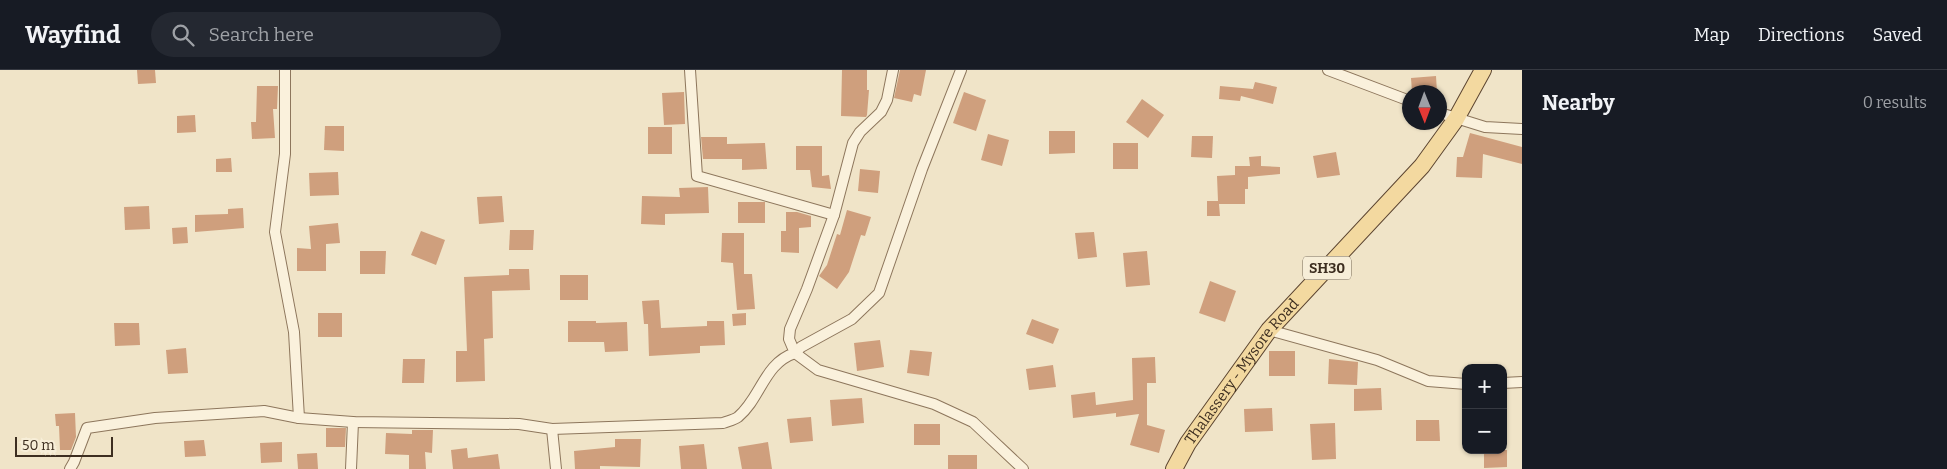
<!DOCTYPE html>
<html lang="en">
<head>
<meta charset="utf-8">
<style>
	:root { --surface:#171b24; --page:#242831; --text:#f1f3f6; --muted:#9ea1a6; --line:#363941 }
	body { margin:0; font-family:Bitter,serif; background:var(--page); color:var(--text) }
	.controls { position:absolute; right:15px; bottom:15px; display:grid; overflow:hidden; border-radius:10px; box-shadow:0 1px 4px #0004 }
	.controls button { width:45px; height:45px; display:grid; place-items:center; padding:0; border:0; border-bottom:1px solid var(--line); background:var(--surface); color:var(--text); font:25px sans-serif }
	.compass { position:absolute; left:1402px; top:15px; width:45px; height:45px; border-radius:50%; background:var(--surface); box-shadow:0 1px 4px #0004; rotate:179deg }
	.scale { position:absolute; left:15px; bottom:12px; width:98px; box-sizing:border-box; padding-left:5px; border:2px solid #3d2e20; border-top:0; font-size:14px; line-height:18px; white-space:nowrap; color:#3d2e20; -webkit-text-stroke:4px #f7eed8; paint-order:stroke }
	.list { margin:0; padding:0; list-style:none }
	h2 { display:flex; justify-content:space-between; align-items:center; height:65px; margin:0; padding:0 20px; font-size:21px }
	h2 small { font-size:16px; font-weight:400; color:var(--muted) }
	.icon { flex:none; width:28px; height:28px; fill:none; stroke:currentColor; stroke-width:2; stroke-linecap:round; stroke-linejoin:round }
	.map { position:relative; flex:none; width:1522px; height:399px; overflow:hidden }
	header { display:flex; align-items:center; gap:30px; box-sizing:border-box; height:70px; padding:0 25px; background:var(--surface); border-bottom:1px solid var(--line) }
	header strong { font-size:24px }
	nav { display:flex; gap:28px; margin-inline-start:auto; font-size:18px }
	.search { width:350px; height:45px; background:var(--page); display:flex; align-items:center; gap:12px; box-sizing:border-box; padding:0 18px; border-radius:28px; color:var(--muted); font-size:19px }
	main { display:flex }
	aside { flex:1; background:var(--surface) }
	.map>svg:first-child { display:block }
</style>
</head>
<body>
<header>
<strong>Wayfind</strong>
<div class="search"><svg class="icon" aria-label="search" viewBox="0 0 24 24"><circle cx="10" cy="10" r="6"/><path d="M15 15l6 6"/></svg>Search here</div>
<nav><a>Map</a><a>Directions</a><a>Saved</a></nav>
</header>
<main>
<div class="map">
<svg width="1522" height="399" viewBox="0 0 1522 399">
	<rect width="100%" height="100%" fill="#f0e4c8"/>
	<!-- building -->
	<g fill="#cf9f7d">
		<polygon points="137,0 155,0 156,13 138,14"/>
		<polygon points="842,0 867,0 867,20 869,20 867,45 866,47 841,46"/>
		<polygon points="900,0 926,0 921,26 914,24 912,32 894,28"/>
		<polygon points="1436,6 1437,22 1412,22 1411,8"/>
		<polygon points="1255,12 1277,17 1273,34 1241,26 1240,31 1219,29 1220,16 1253,19"/>
		<polygon points="257,16 278,16 277,39 273,39 275,68 252,69 251,52 256,52"/>
		<polygon points="684,22 685,54 664,55 662,23"/>
		<polygon points="964,22 986,30 976,61 953,53"/>
		<polygon points="1142,29 1164,45 1148,68 1126,52"/>
		<polygon points="195,45 196,62 177,63 177,46"/>
		<polygon points="325,56 344,56 344,81 324,80"/>
		<rect x="648" y="57" width="24" height="27"/>
		<polygon points="1049,61 1075,61 1075,83 1049,84"/>
		<polygon points="1470,63 1522,77 1522,94 1483,84 1482,108 1456,107 1457,87 1463,87"/>
		<polygon points="988,64 1009,70 1002,96 981,90"/>
		<polygon points="1192,66 1213,66 1212,88 1191,87"/>
		<polygon points="701,67 727,67 727,74 765,73 767,99 742,100 742,89 703,89"/>
		<rect x="1113" y="73" width="25" height="26"/>
		<polygon points="796,76 822,76 822,106 829,105 831,119 812,117 810,100 796,100"/>
		<polygon points="1336,82 1340,105 1317,108 1313,86"/>
		<polygon points="1261,86 1261,96 1280,97 1280,104 1248,107 1248,119 1245,119 1245,134 1219,134 1220,146 1207,146 1207,131 1218,131 1217,106 1235,105 1235,96 1250,96 1249,87"/>
		<polygon points="231,88 232,102 216,102 216,89"/>
		<polygon points="860,99 880,101 878,123 858,121"/>
		<polygon points="338,102 339,125 310,126 309,103"/>
		<polygon points="708,117 709,143 665,144 665,155 641,154 642,126 680,127 679,118"/>
		<polygon points="502,126 504,152 479,154 477,127"/>
		<rect x="738" y="132" width="27" height="21"/>
		<polygon points="149,136 150,159 125,160 124,137"/>
		<polygon points="243,138 244,158 195,162 195,145 228,144 228,139"/>
		<polygon points="847,140 871,147 865,166 861,165 849,202 837,219 819,206 827,195 837,164 840,165"/>
		<polygon points="786,142 797,142 811,146 811,157 799,158 799,183 781,182 781,161 786,161"/>
		<polygon points="338,153 340,173 326,174 326,201 297,201 297,178 311,179 309,156"/>
		<polygon points="187,157 188,173 173,174 172,158"/>
		<polygon points="510,160 534,160 533,180 509,180"/>
		<polygon points="421,161 445,170 436,195 411,185"/>
		<polygon points="1094,162 1097,187 1078,189 1075,163"/>
		<polygon points="722,163 744,163 744,204 752,204 755,239 737,240 733,193 721,192"/>
		<polygon points="360,181 386,181 385,204 360,204"/>
		<polygon points="1147,181 1150,215 1126,217 1123,183"/>
		<polygon points="509,199 529,199 530,220 492,221 493,268 484,269 485,311 456,312 456,281 467,281 464,207 509,205"/>
		<rect x="560" y="205" width="28" height="25"/>
		<polygon points="1210,211 1236,221 1225,252 1199,243"/>
		<polygon points="659,230 661,258 707,256 707,251 724,251 725,275 700,276 700,283 649,286 648,254 644,254 642,231"/>
		<rect x="318" y="243" width="24" height="24"/>
		<polygon points="746,243 746,255 733,256 732,244"/>
		<polygon points="1032,249 1059,259 1053,274 1026,264"/>
		<polygon points="568,251 596,251 596,253 627,252 628,281 605,282 604,272 568,272"/>
		<polygon points="114,253 139,253 140,275 115,276"/>
		<polygon points="880,270 884,297 857,301 854,273"/>
		<polygon points="186,278 188,303 168,304 166,280"/>
		<polygon points="910,280 932,282 929,306 907,303"/>
		<rect x="1269" y="281" width="26" height="25"/>
		<polygon points="1155,287 1156,313 1147,313 1147,355 1165,360 1159,383 1130,375 1139,344 1116,347 1116,343 1073,348 1071,325 1095,322 1096,335 1133,330 1132,288"/>
		<polygon points="403,289 425,289 424,313 402,313"/>
		<polygon points="1329,289 1358,292 1357,315 1328,314"/>
		<polygon points="1053,295 1056,317 1029,320 1026,299"/>
		<polygon points="1381,318 1382,340 1354,341 1354,319"/>
		<polygon points="862,328 864,353 832,356 830,330"/>
		<polygon points="1272,338 1273,361 1245,362 1244,339"/>
		<polygon points="75,343 76,367 71,380 60,380 59,356 56,356 55,344"/>
		<polygon points="811,347 813,371 790,373 787,349"/>
		<polygon points="1416,350 1439,350 1440,371 1416,371"/>
		<polygon points="1335,353 1336,389 1312,390 1310,354"/>
		<rect x="914" y="354" width="26" height="21"/>
		<polygon points="326,358 346,358 345,377 326,377"/>
		<polygon points="412,360 433,360 432,383 425,382 426,399 409,399 409,385 385,384 386,363 412,364"/>
		<polygon points="615,369 641,369 640,397 600,396 600,399 575,399 574,381 615,377"/>
		<polygon points="204,370 206,386 185,387 184,371"/>
		<polygon points="282,372 282,392 261,393 260,373"/>
		<polygon points="768,372 772,399 742,399 738,377"/>
		<polygon points="704,374 707,399 681,399 679,376"/>
		<polygon points="467,378 468,388 498,384 500,399 453,399 451,380"/>
		<polygon points="1484,380 1507,380 1507,397 1484,398"/>
		<polygon points="317,383 318,399 298,399 297,384"/>
		<rect x="948" y="385" width="29" height="14"/>
	</g>
	<g fill="none" stroke-linecap="round" stroke-linejoin="round">
		<!-- minor casing -->
		<g stroke="#8d765c" stroke-width="12">
			<g id="minor">
				<polyline points="285,0 285,84 275,162 294,262 299,348"/>
				<polyline points="690,0 697,106 834,145"/>
				<polyline points="961,0 922,99 879,223 852,249 801,277 795,283 818,300 934,334 973,352 1023,399"/>
				<polyline points="1328,0 1410,31"/>
				<polyline points="1440,43 1485,57 1522,59"/>
				<polyline points="1269,260 1377,290 1428,311 1466,314"/>
				<polyline points="1503,313 1522,312"/>
				<polyline points="552,359 556,399"/>
				<path d="M70,399l4,-7 13,-34 68,-10 109,-7 35,7 54,4 166,2 33,5 171,-6c5,-2 11,-3 15,-6 23,-19 26,-54 57,-64l-6,-14 1,-10 17,-40 27,-74 19,-72 7,-11 21,-20 6,-12 6,-30"/>
				<polyline points="351,399 353,352"/>
			</g>
		</g>
		<!-- primary casing -->
		<g stroke="#5b4430" stroke-width="18">
			<g id="primary">
				<path id="s1" d="M1174,399l14,-26 81,-113 153,-164 34,-47 27,-49"/>
			</g>
		</g>
		<!-- minor -->
		<use href="#minor" stroke="#faf1dc" stroke-width="10"/>
		<!-- primary -->
		<use href="#primary" stroke="#f3d9a0" stroke-width="16"/>
	</g>
	<g text-anchor="middle" stroke-width="4.5" stroke-linejoin="round" paint-order="stroke">
		<!-- shield labels -->
		<rect fill="#f7eed8" stroke="#756857" stroke-width="1" x="1303" y="186.5" width="48" height="23" rx="4"/>
		<g font-size="14" font-weight="bold" fill="#3d2e20">
			<text x="1327" y="203">SH30</text>
		</g>
		<!-- street labels -->
		<g font-size="15" fill="#3d2e20" stroke="#f7eed8">
			<text dy="5" stroke="none"><textPath href="#s1" startOffset="119">Thalassery - Mysore Road</textPath></text>
		</g>
	</g>
</svg>
<div class="controls">
<button>+</button>
<button>−</button>
</div>
<svg class="compass" viewBox="-18 -18 36 36"><path d="M0-13l5 13h-10z" fill="#e53935"/><path d="M0 13l5-13h-10z" fill="#9ea1a6"/></svg>
<div class="scale">50 m</div>
</div>
<aside>
<h2>Nearby<small>0 results</small></h2>
<ul class="list">
</ul>
</aside>
</main>
</body>
</html>
